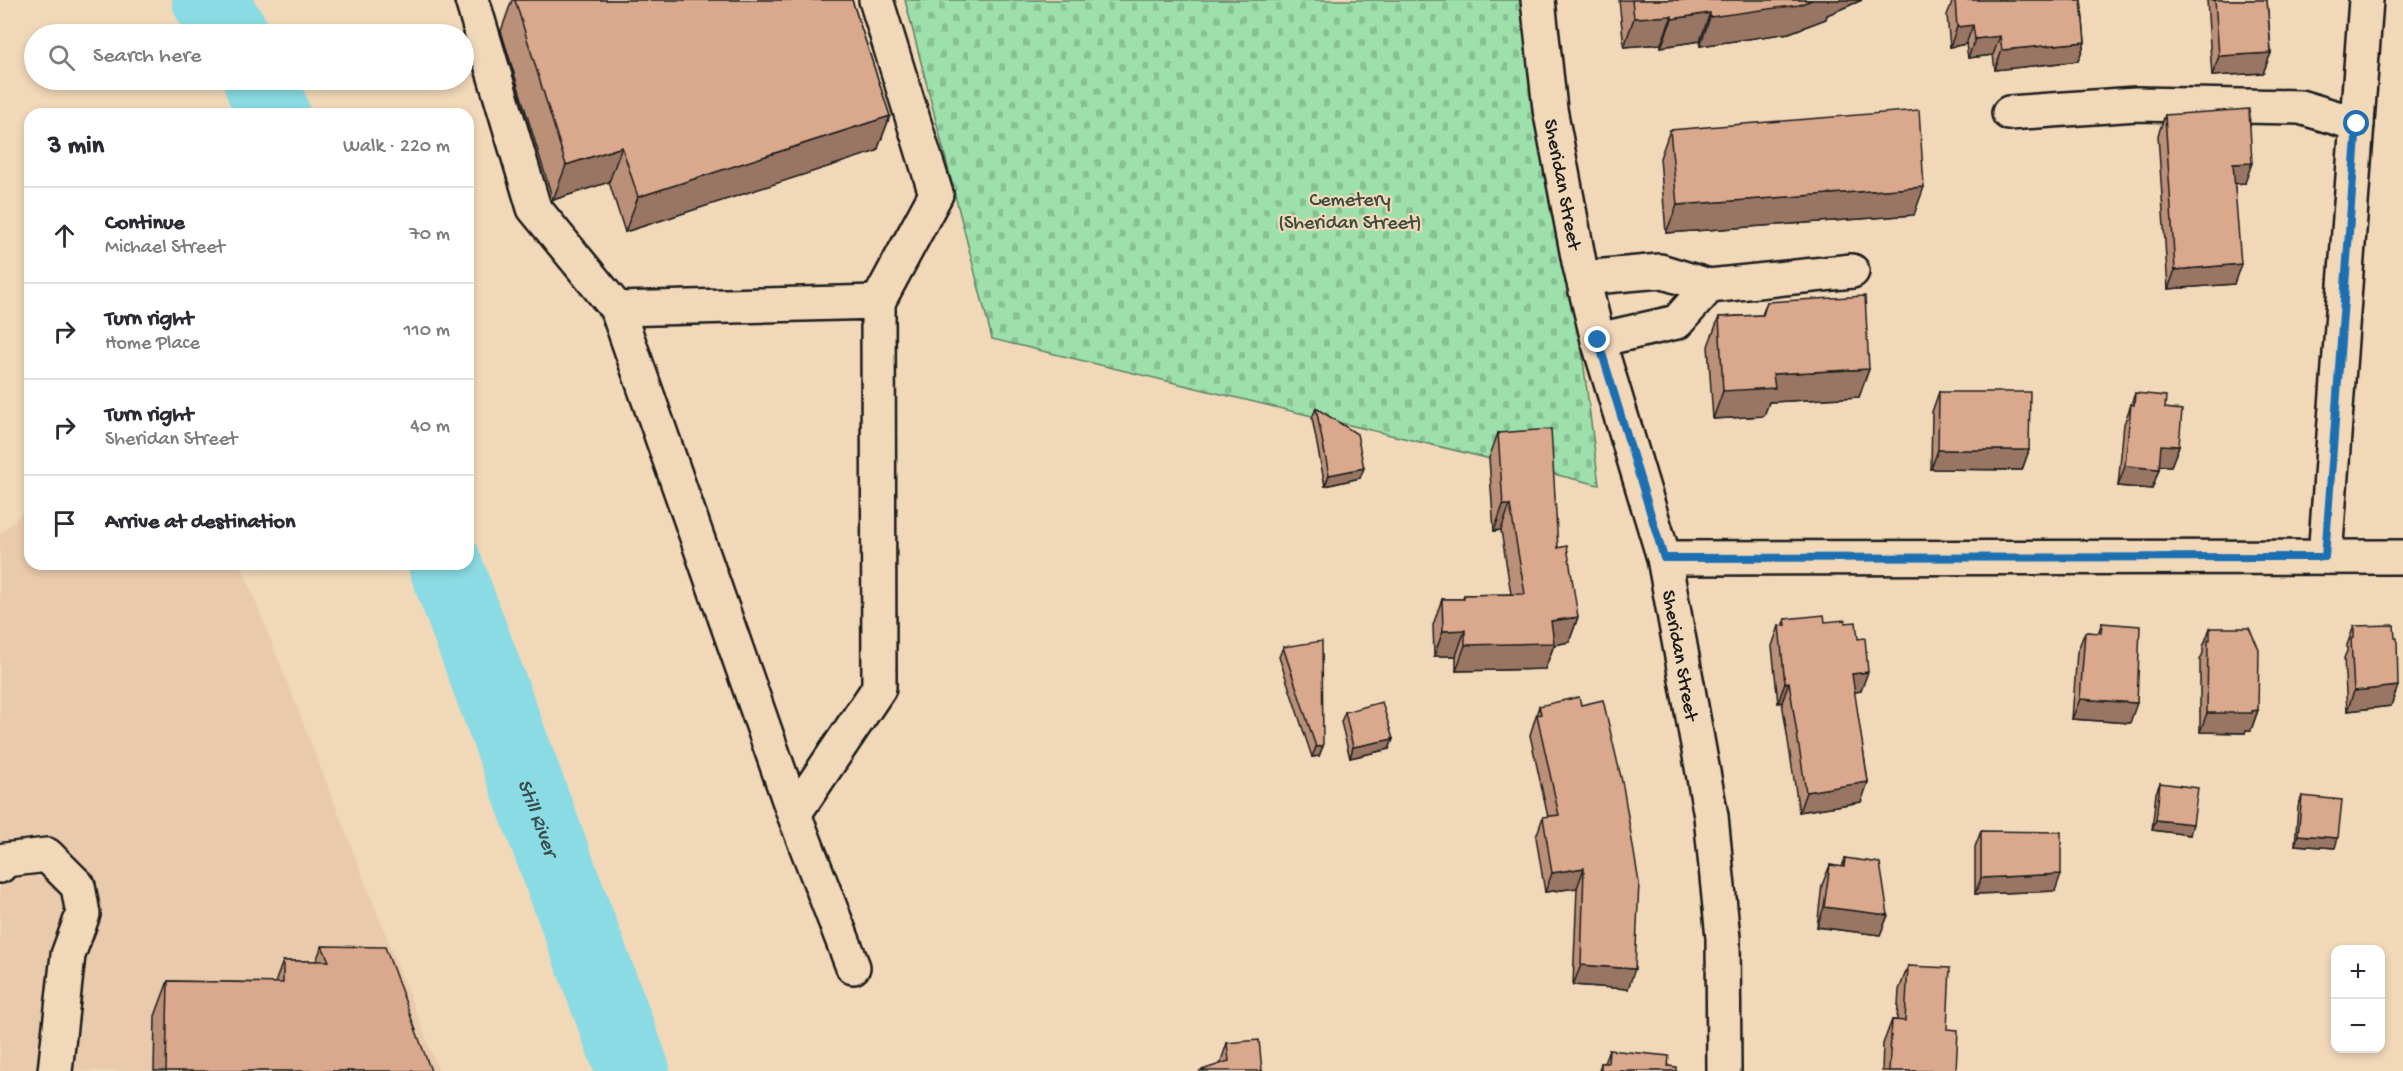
<!DOCTYPE html>
<html lang="en">
<head>
<meta charset="utf-8">
<style>
	:root { --surface:#fff; --page:#f2f2f3; --text:#2b2b33; --muted:#7c7c81; --line:#e1e1e2 }
	body { margin:0; font-family:"Gochi Hand",sans-serif; background:var(--page); color:var(--text) }
	.controls { position:absolute; right:18px; bottom:18px; display:grid; overflow:hidden; border-radius:12px; box-shadow:0 3px 9px #0003 }
	.controls button { width:54px; height:54px; display:grid; place-items:center; padding:0; border:0; border-bottom:2px solid var(--line); background:var(--surface); color:var(--text); font:30px sans-serif }
	.stop { position:absolute; width:18px; height:18px; margin:-14px; border:4px solid #1f6fb2; border-radius:50%; background:#fff }
	.stop.end { background:#1f6fb2; border-color:#fff; box-shadow:0 2px 6px #0008 }
	.list { margin:0; padding:0; list-style:none }
	h2 { display:flex; justify-content:space-between; align-items:center; height:78px; margin:0; padding:0 24px; font-size:26px }
	h2 small { font-size:20px; font-weight:400; color:var(--muted) }
	.list li { display:grid; grid-template-columns:39px 1fr auto; gap:18px; align-items:center; box-sizing:border-box; height:96px; padding:0 24px; border-top:2px solid var(--line) }
	.list b { display:block; font-size:22px; white-space:nowrap }
	.list p { margin:0; font-size:20px; white-space:nowrap; color:var(--muted) }
	.list em { font-size:20px; font-style:normal; color:var(--muted) }
	.icon { flex:none; width:33px; height:33px; fill:none; stroke:currentColor; stroke-width:2; stroke-linecap:round; stroke-linejoin:round }
	.map { position:relative; flex:none; width:2403px; height:1071px; overflow:hidden }
	.search { position:absolute; background:var(--surface); box-shadow:0 3px 9px #0003; left:24px; top:24px; width:450px; height:66px; display:flex; align-items:center; gap:15px; box-sizing:border-box; padding:0 21px; border-radius:33px; color:var(--muted); font-size:22px }
	.panel { position:absolute; background:var(--surface); box-shadow:0 3px 9px #0003; left:24px; top:108px; width:450px; height:462px; border-radius:18px }
	.map>svg:first-child { display:block }
</style>
</head>
<body>
<div class="map">
<svg width="2403" height="1071" viewBox="0 0 2403 1071">
	<defs>
		<pattern id="cemetery-stones" width="16" height="16" patternUnits="userSpaceOnUse" patternTransform="scale(1.5)"><rect width="16" height="16" fill="#9de0ab"/><path d="M2 7V4a2 2 0 0 1 4 0v3zM10 15v-3a2 2 0 0 1 4 0v3z" fill="#87c093"/></pattern>
	</defs>
	<rect width="100%" height="100%" fill="#f1d8b9"/>
	<filter id="ink" filterUnits="userSpaceOnUse"><feTurbulence type="fractalNoise" baseFrequency=".0167" numOctaves="2"/><feDisplacementMap in="SourceGraphic" scale="12" xChannelSelector="R" yChannelSelector="G"/><feConvolveMatrix kernelMatrix="1 2 1 2 8 2 1 2 1" color-interpolation-filters="sRGB"/></filter>
	<g filter="url(#ink)">
		<!-- built -->
		<polygon fill="#eacaac" points="30,506 30,564 241,564 439,1071 0,1071 0,534"/>
		<!-- cemetery -->
		<polygon fill="url(#cemetery-stones)" stroke="#5c7e64" stroke-width="1.5" points="905,0 1537,0 1599,485 992,339"/>
		<g fill="none" stroke-linecap="round" stroke-linejoin="round">
			<!-- river -->
			<g stroke="#8adbe3" stroke-width="74">
				<polyline points="209,0 232,34"/>
				<polyline points="260,80 273,114"/>
				<path id="s1" d="M445,564l188,507"/>
			</g>
			<!-- minor casing -->
			<g stroke="#1c1c1c" stroke-width="38">
				<g id="minor">
					<polyline points="472,0 534,208 617,309 794,814 853,967"/>
					<polyline points="876,0 936,194 878,302"/>
					<path id="s2" d="M1538,0l12,109 29,153 19,78 66,218 47,258 12,122 1,133"/>
					<polyline points="2009,113 2136,104 2300,107 2357,124"/>
					<polyline points="1583,278 1660,271 1709,286 1852,271"/>
					<polyline points="617,309 878,302 879,688 794,814"/>
					<polyline points="1598,340 1677,322 1709,286"/>
					<polyline points="2325,557 2366,0"/>
					<polyline points="1664,558 2403,557"/>
					<polyline points="0,866 5,860 47,855 78,886 83,914 68,955 55,1071"/>
				</g>
			</g>
			<!-- minor -->
			<use href="#minor" stroke="#f1d8b9" stroke-width="33"/>
		</g>
		<!-- wall -->
		<g fill="#bb9079" stroke="#1c1c1c" stroke-width="1.5">
			<polygon points="512,0 852,0 890,116 877,151 625,232 609,182 553,200 501,31"/>
			<polygon points="1619,0 1862,0 1827,15 1826,19 1789,33 1700,46 1700,41 1661,47 1661,44 1624,47"/>
			<polygon points="1953,0 2081,0 2085,42 2078,61 1995,70 1993,55 1968,58 1966,44 1950,47 1947,15"/>
			<polygon points="2207,0 2267,0 2271,53 2263,73 2212,76"/>
			<polygon points="2165,115 2245,183 2235,184 2234,284 2168,289 2158,135"/>
			<polygon points="1670,130 1914,215 1666,233 1660,158"/>
			<polygon points="1767,302 1869,369 1859,397 1769,402 1764,416 1713,419 1708,346 1719,317 1762,315"/>
			<polygon points="1939,392 2029,450 2022,470 1931,469 1932,412"/>
			<polygon points="2135,393 2165,408 2179,446 2171,466 2160,465 2159,469 2152,489 2118,486 2124,424"/>
			<polygon points="1316,408 1360,478 1325,486 1312,418"/>
			<polygon points="1498,433 1558,548 1578,617 1569,642 1554,645 1545,669 1456,671 1456,656 1434,656 1433,625 1442,599 1463,599 1464,595 1511,594 1501,530 1494,531 1489,458"/>
			<polygon points="1785,619 1825,622 1861,691 1854,692 1868,782 1861,802 1799,812 1782,702 1778,703 1772,646 1779,626 1782,626"/>
			<polygon points="2102,623 2130,723 2072,719 2077,652 2085,632 2098,633"/>
			<polygon points="2354,626 2391,706 2347,711 2344,658 2347,651 2347,645"/>
			<polygon points="2210,628 2258,710 2251,730 2246,730 2245,733 2200,732 2200,660 2203,653 2203,647"/>
			<polygon points="1283,647 1323,746 1319,756 1312,757 1279,657"/>
			<polygon points="1539,706 1628,989 1573,985 1577,888 1545,892 1536,837 1543,817 1548,817 1530,735"/>
			<polygon points="1345,712 1393,739 1389,749 1350,758 1341,722"/>
			<polygon points="2160,783 2190,835 2152,830 2156,793"/>
			<polygon points="2302,796 2335,848 2295,845 2298,807"/>
			<polygon points="1981,831 2055,891 1975,894 1975,847"/>
			<polygon points="1845,858 1888,915 1880,935 1817,927 1822,885 1830,865 1842,867"/>
			<polygon points="322,946 431,1071 154,1071 155,1016 168,981 275,983 283,961 316,961"/>
			<polygon points="1908,966 1947,1029 1956,1071 1882,1071 1883,1044 1892,1020 1897,1020 1899,990"/>
			<polygon points="1227,1043 1262,1071 1220,1064"/>
			<polygon points="1609,1050 1668,1066 1676,1071 1599,1071 1601,1063 1604,1063"/>
		</g>
		<!-- shaded-wall -->
		<g fill="#997663" stroke="#1c1c1c" stroke-width="1.5">
			<polygon points="1811,0 1862,0 1827,15 1826,19 1789,33 1700,46 1710,17"/>
			<polygon points="1710,13 1700,41 1661,47 1672,19"/>
			<polygon points="1672,16 1661,44 1624,47 1634,18"/>
			<polygon points="1973,25 1966,44 1950,47 1957,27"/>
			<polygon points="2000,36 1993,55 1968,58 1975,39"/>
			<polygon points="2085,42 2078,61 1995,70 2002,50"/>
			<polygon points="2271,53 2263,73 2212,76 2219,56"/>
			<polygon points="890,116 877,151 625,232 638,197"/>
			<polygon points="622,147 609,182 553,200 566,165"/>
			<polygon points="2252,163 2245,183 2226,184 2233,164"/>
			<polygon points="1924,187 1914,215 1666,233 1677,205"/>
			<polygon points="2241,264 2234,284 2168,289 2175,270"/>
			<polygon points="1869,369 1859,397 1769,402 1764,416 1713,419 1723,391 1773,374"/>
			<polygon points="2161,445 2179,446 2171,466 2154,465"/>
			<polygon points="1938,450 2029,450 2022,470 1931,469"/>
			<polygon points="2125,466 2159,469 2152,489 2118,486"/>
			<polygon points="1364,468 1360,478 1325,486 1329,475"/>
			<polygon points="1503,505 1510,505 1501,530 1494,531"/>
			<polygon points="1578,617 1569,642 1554,645 1545,669 1456,671 1465,645 1551,621"/>
			<polygon points="1465,630 1456,656 1434,656 1443,631"/>
			<polygon points="1868,672 1861,691 1845,694 1852,674"/>
			<polygon points="1789,682 1782,702 1778,703 1785,683"/>
			<polygon points="2398,686 2391,706 2347,711 2354,691"/>
			<polygon points="2080,699 2137,703 2130,723 2072,719"/>
			<polygon points="2258,710 2251,730 2246,730 2245,733 2200,732 2207,713"/>
			<polygon points="1393,739 1389,749 1350,758 1353,747"/>
			<polygon points="1323,746 1319,756 1312,757 1316,747"/>
			<polygon points="1868,782 1861,802 1799,812 1806,792"/>
			<polygon points="2156,820 2193,824 2190,835 2152,830"/>
			<polygon points="2298,835 2338,838 2335,848 2295,845"/>
			<polygon points="1584,868 1577,888 1545,892 1552,873"/>
			<polygon points="2061,874 2055,891 1975,894 1981,878"/>
			<polygon points="1824,907 1888,915 1880,935 1817,927"/>
			<polygon points="1581,965 1635,969 1628,989 1573,985"/>
		</g>
		<!-- building -->
		<g fill="#daa88d" stroke="#1c1c1c" stroke-width="1.5">
			<polygon points="515,0 852,0 890,116 638,197 622,147 566,165"/>
			<polygon points="1632,0 1812,0 1799,5 1710,17 1710,13 1672,19 1672,16 1634,18"/>
			<polygon points="1955,0 2081,0 2085,42 2002,50 2000,36 1975,39 1973,25 1957,27"/>
			<polygon points="2215,0 2267,0 2271,53 2219,56"/>
			<polygon points="2249,109 2252,163 2233,164 2241,264 2175,270 2165,115"/>
			<polygon points="1919,110 1924,187 1677,205 1670,130"/>
			<polygon points="1865,296 1869,369 1773,374 1775,388 1723,391 1719,317 1763,315 1767,302"/>
			<polygon points="1939,392 2030,392 2029,450 1938,450"/>
			<polygon points="2135,393 2166,396 2165,408 2182,410 2179,446 2161,445 2159,469 2125,466 2131,404 2134,405"/>
			<polygon points="1316,408 1357,434 1364,468 1329,475"/>
			<polygon points="1551,429 1558,548 1567,546 1578,617 1551,621 1554,643 1465,645 1465,630 1443,631 1442,599 1464,599 1464,595 1525,594 1510,505 1503,505 1498,433"/>
			<polygon points="1824,615 1825,622 1845,620 1845,623 1856,622 1858,639 1865,638 1868,672 1852,674 1868,782 1806,792 1789,682 1785,683 1779,626 1786,625 1785,619"/>
			<polygon points="2102,623 2140,626 2137,703 2080,699 2085,632 2101,633"/>
			<polygon points="2394,625 2395,638 2397,638 2398,686 2354,691 2351,639 2354,638 2354,626"/>
			<polygon points="2210,628 2249,628 2259,649 2258,710 2252,711 2252,713 2207,713 2208,640 2210,640"/>
			<polygon points="1322,641 1323,746 1316,747 1283,647"/>
			<polygon points="1579,697 1581,705 1603,700 1623,786 1639,883 1635,969 1581,965 1584,868 1552,873 1543,817 1559,815 1537,715 1541,714 1539,706"/>
			<polygon points="1382,702 1393,739 1353,747 1345,712"/>
			<polygon points="2160,783 2198,788 2193,824 2156,820"/>
			<polygon points="2302,796 2342,800 2338,838 2298,835"/>
			<polygon points="1981,831 2061,832 2061,874 1981,878"/>
			<polygon points="1845,858 1880,863 1888,915 1824,907 1830,865 1844,867"/>
			<polygon points="322,946 385,947 431,1071 166,1071 168,981 283,983 283,961 329,961"/>
			<polygon points="1908,966 1950,968 1947,1029 1958,1030 1956,1071 1889,1071 1892,1020 1905,1021"/>
			<polygon points="1259,1040 1262,1071 1199,1071 1229,1061 1227,1043"/>
			<polygon points="1609,1050 1669,1056 1668,1066 1676,1067 1676,1071 1601,1071 1601,1063 1608,1063"/>
		</g>
	</g>
	<g fill="none" stroke-linecap="round" stroke-linejoin="round" filter="url(#ink)">
		<!-- route -->
		<polyline stroke="#1f6fb2" stroke-width="8" points="1598,340 1664,558 2325,557 2357,124"/>
	</g>
	<g text-anchor="middle" stroke-width="4.5" stroke-linejoin="round" paint-order="stroke">
		<!-- street labels -->
		<g font-size="20" fill="#1c1c1c" stroke="#f1d8b9">
			<text dy="7" stroke="none"><textPath href="#s2" startOffset="186">Sheridan Street</textPath></text>
			<text dy="7" stroke="none"><textPath href="#s2" startOffset="672">Sheridan Street</textPath></text>
		</g>
		<!-- park labels -->
		<g font-size="20" fill="#3c4d40" stroke="#f1d8b9">
			<text x="1350" y="205">Cemetery<tspan x="1350" dy="23">(Sheridan Street)</tspan></text>
		</g>
		<!-- water labels -->
		<g font-size="21" font-style="italic" fill="#384c4e" stroke="#f1d8b9">
			<text dy="7" stroke="none"><textPath href="#s1" startOffset="270">Still River</textPath></text>
		</g>
	</g>
</svg>
<div class="controls">
<button>+</button>
<button>−</button>
</div>
<div class="stop" style="left:2357px;top:124px"></div>
<div class="stop end" style="left:1598px;top:340px"></div>
<div class="search"><svg class="icon" aria-label="search" viewBox="0 0 24 24"><circle cx="10" cy="10" r="6"/><path d="M15 15l6 6"/></svg>Search here</div>
<section class="panel">
<h2>3 min<small>Walk · 220 m</small></h2>
<ul class="list">
<li><svg class="icon" aria-label="ahead" viewBox="0 0 24 24"><path d="M12 20V5M6 11l6-6 6 6"/></svg><div><b>Continue</b><p>Michael Street</p></div><em>70 m</em></li>
<li><svg class="icon" aria-label="right" viewBox="0 0 24 24"><path d="M7 20v-9h11M14 6l5 5-5 5"/></svg><div><b>Turn right</b><p>Home Place</p></div><em>110 m</em></li>
<li><svg class="icon" aria-label="right" viewBox="0 0 24 24"><path d="M7 20v-9h11M14 6l5 5-5 5"/></svg><div><b>Turn right</b><p>Sheridan Street</p></div><em>40 m</em></li>
<li><svg class="icon" aria-label="arrive" viewBox="0 0 24 24"><path d="M6 21V4h12l-3 4 3 4H6"/></svg><div><b>Arrive at destination</b></div></li>
</ul>
</section>
</div>
</body>
</html>
